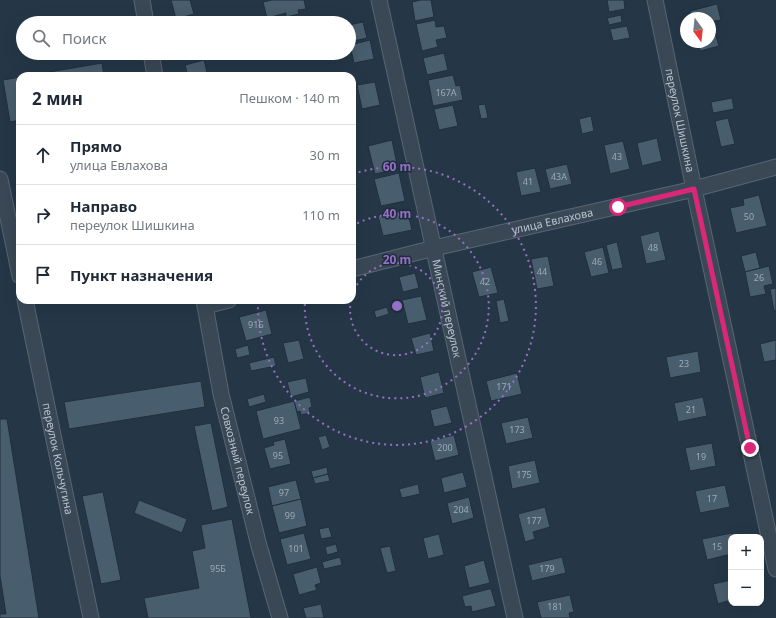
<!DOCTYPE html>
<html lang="ru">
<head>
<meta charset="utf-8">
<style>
	:root { --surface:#fff; --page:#f6f6f7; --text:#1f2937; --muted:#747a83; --line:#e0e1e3 }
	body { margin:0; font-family:"Noto Sans",sans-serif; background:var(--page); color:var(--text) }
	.controls { position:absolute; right:12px; bottom:12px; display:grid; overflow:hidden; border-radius:8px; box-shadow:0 4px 16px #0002 }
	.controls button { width:36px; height:36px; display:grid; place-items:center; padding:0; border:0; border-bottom:1px solid var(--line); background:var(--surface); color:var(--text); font:20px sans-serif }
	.compass { position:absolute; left:680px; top:12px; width:36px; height:36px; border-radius:50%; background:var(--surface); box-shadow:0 4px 16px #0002; rotate:165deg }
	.stop { position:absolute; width:12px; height:12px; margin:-9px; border:3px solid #db2777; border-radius:50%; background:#fff }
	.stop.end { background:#db2777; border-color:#fff; box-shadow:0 1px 4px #0008 }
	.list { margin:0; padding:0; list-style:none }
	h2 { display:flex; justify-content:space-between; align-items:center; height:52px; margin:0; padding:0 16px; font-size:17px }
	h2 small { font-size:13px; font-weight:400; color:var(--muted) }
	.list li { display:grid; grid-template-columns:26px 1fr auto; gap:12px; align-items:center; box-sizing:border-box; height:60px; padding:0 16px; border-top:1px solid var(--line) }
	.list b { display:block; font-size:15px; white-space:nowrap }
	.list p { margin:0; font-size:13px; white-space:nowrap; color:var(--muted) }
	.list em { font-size:13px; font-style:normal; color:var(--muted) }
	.icon { flex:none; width:22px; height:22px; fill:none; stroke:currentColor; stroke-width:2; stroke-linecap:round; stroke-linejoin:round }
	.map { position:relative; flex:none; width:776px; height:618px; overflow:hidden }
	.search { position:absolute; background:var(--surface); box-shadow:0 4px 16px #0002; left:16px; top:16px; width:340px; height:44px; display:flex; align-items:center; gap:10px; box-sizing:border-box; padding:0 14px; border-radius:22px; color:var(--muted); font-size:15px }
	.panel { position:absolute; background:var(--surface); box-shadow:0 4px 16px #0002; left:16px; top:72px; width:340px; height:232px; border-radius:12px }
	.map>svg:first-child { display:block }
</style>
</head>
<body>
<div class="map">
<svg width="776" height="618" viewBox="0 0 776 618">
	<rect width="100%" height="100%" fill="#253747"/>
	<!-- building -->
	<g fill="#485d6d" stroke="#202f3e">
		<polygon points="171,0 190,0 194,14 176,19"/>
		<polygon points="272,0 304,0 306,9 298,10 299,14 286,17 286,13 267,18 263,2"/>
		<polygon points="421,0 431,0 434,17 415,21 412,2"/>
		<polygon points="607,0 624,0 625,9 609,12"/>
		<polygon points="717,4 721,20 710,22 713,31 710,32 710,18 692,18 690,11"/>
		<polygon points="621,15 622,22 609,25 607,18"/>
		<polygon points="435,20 436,27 444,26 447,38 436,40 438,47 422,51 416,24"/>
		<polygon points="363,22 367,38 349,42 349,25"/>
		<polygon points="627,26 630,38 613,41 610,29"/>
		<polygon points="715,33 719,46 700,51 698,42 710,42 710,34"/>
		<polygon points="370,40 374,59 354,63 350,45"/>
		<polygon points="444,53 448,70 427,75 423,58"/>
		<polygon points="204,60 208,76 188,76 185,65"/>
		<polygon points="102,63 104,76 26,76"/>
		<polygon points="453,75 456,86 460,85 463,100 433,106 428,80"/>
		<polygon points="20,77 20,120 10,122 3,80"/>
		<polygon points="375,82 380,105 362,109 357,85"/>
		<polygon points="732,98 734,109 713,113 711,102"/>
		<polygon points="485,104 488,118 481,119 478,105"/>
		<polygon points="453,105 458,126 439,130 434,109"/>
		<polygon points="591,116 594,131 582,134 579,119"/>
		<polygon points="728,118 735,144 721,147 715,121"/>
		<polygon points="657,138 662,161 642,166 637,143"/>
		<polygon points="392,140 398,169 375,174 368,146"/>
		<polygon points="623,141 630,169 610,174 604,145"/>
		<polygon points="567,164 572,184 550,189 545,169"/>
		<polygon points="535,168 541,192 521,196 516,172"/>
		<polygon points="399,173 405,201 381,206 374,179"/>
		<polygon points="759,195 767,226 736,233 730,208 744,205 743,199"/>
		<polygon points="407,209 412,230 383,236 378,216"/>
		<polygon points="659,231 666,260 646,264 640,236"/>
		<polygon points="617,242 623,268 612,270 606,245"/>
		<polygon points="603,247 609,273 591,277 584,252"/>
		<polygon points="756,252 760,268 745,272 741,256"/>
		<polygon points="548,256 554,286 537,289 531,259"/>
		<polygon points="769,266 773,284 764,286 766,294 750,297 745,272"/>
		<polygon points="491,267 498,293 479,297 472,272"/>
		<polygon points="415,273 419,288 403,292 399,277"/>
		<polygon points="776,288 776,310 774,311 770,289"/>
		<polygon points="421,296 427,320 408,324 402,300"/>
		<polygon points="504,299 509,321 500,323 496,301"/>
		<polygon points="387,307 389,314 376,318 374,311"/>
		<polygon points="266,310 272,334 246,341 239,317"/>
		<polygon points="430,333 434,351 416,355 411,338"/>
		<polygon points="299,340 304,359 288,363 283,343"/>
		<polygon points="776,340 776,360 764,362 760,344"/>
		<polygon points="248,345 250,355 237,358 235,349"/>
		<polygon points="698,351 701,372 670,378 666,357"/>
		<polygon points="274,357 276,366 251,371 249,363"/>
		<polygon points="439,372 444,393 425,398 420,377"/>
		<polygon points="517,373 522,394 491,401 486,381"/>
		<polygon points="306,378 309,392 291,397 287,382"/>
		<polygon points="201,381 205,407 69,429 64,402"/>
		<polygon points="264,394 266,402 249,407 247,399"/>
		<polygon points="310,397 312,407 309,408 310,413 301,415 300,411 297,412 294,401"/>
		<polygon points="703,397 707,416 678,422 674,403"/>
		<polygon points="294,401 301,429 263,439 256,411"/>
		<polygon points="447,406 452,423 434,427 430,410"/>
		<polygon points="528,417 533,438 506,444 501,423"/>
		<polygon points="0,419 7,419 39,618 0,618 0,614 6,614 0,576"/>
		<polygon points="211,423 228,507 212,511 194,426"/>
		<polygon points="326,435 330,447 322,450 318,437"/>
		<polygon points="454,435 459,455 435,461 430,441"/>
		<polygon points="285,439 291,464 270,469 264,448 274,445 273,442"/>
		<polygon points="712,443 716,466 690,471 685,448"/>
		<polygon points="535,460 540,483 512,489 508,466"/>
		<polygon points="327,467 328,474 313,478 311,471"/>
		<polygon points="463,472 467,487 444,493 441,478"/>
		<polygon points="328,474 330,481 315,484 313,478"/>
		<polygon points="296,480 301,499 272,506 268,487"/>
		<polygon points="418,484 420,494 402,498 399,489"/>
		<polygon points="725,485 730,507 700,513 695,491"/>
		<polygon points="103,492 121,580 101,584 82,496"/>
		<polygon points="469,497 474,518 452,524 447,503"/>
		<polygon points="301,499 307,526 279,533 272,506"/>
		<polygon points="139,500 187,519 182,533 134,513"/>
		<polygon points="545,507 550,527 533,532 535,539 525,542 518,514"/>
		<polygon points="232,519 251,618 148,618 144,598 199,588 192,551 205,548 201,525"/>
		<polygon points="329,527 332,537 321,539 319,529"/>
		<polygon points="304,533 311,559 287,565 280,539"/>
		<polygon points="732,533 733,537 731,537 731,554 707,560 702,539"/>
		<polygon points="439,534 444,555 428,559 423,538"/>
		<polygon points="336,544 338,552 327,555 325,547"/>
		<polygon points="390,546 396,571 387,573 380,548"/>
		<polygon points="340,557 342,565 324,569 322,562"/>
		<polygon points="562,557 566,573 532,581 528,565"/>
		<polygon points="484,560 490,583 469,588 464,566"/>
		<polygon points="317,567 321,583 315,585 317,590 299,595 293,574"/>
		<polygon points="731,580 731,600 718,604 713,584"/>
		<polygon points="489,589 491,589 496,606 472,612 471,606 465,607 462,596"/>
		<polygon points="570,595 574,612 569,613 570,618 541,618 537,602"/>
		<polygon points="321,604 324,618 306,618 303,608"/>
	</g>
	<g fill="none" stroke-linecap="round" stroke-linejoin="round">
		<!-- minor casing -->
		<g stroke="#586673" stroke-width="17">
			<g id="minor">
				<polyline points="142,0 146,23"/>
				<path id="s1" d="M379,0l136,618"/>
				<path id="s2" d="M655,0l39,189 82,380"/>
				<polyline points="151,53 155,76"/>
				<polyline points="0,179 20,276"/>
				<path id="s3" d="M352,269l82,-21 260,-59 82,-22"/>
				<path id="s4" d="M25,300l66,318"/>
				<path id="s5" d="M204,300l17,94 38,152 21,72"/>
				<polyline points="205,306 229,300"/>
			</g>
		</g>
		<!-- minor -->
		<use href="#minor" stroke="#3a4856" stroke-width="15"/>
	</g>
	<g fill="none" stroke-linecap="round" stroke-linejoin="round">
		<!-- route -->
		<polyline stroke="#db2777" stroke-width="5" points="618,207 694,189 750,448"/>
	</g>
	<!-- distance rings -->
	<g fill="none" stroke="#9670c6" stroke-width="2" stroke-dasharray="2 4">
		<path d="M352 296A46 46 0 1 1 351 300"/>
		<path d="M352 226A92 92 0 1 1 305 300"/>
		<path d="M353 174A139 139 0 1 1 258 301"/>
	</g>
	<g text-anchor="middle" stroke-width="3" stroke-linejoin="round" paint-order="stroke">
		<!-- number labels -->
		<g font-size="9" fill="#9caab6">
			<text x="446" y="96">167А</text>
			<text x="617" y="160">43</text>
			<text x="559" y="180">43А</text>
			<text x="528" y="185">41</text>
			<text x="749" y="220">50</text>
			<text x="653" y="251">48</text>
			<text x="597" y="265">46</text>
			<text x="542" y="275">44</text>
			<text x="759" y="281">26</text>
			<text x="485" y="285">42</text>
			<text x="256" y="328">91Б</text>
			<text x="684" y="367">23</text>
			<text x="504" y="390">171</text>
			<text x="691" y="413">21</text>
			<text x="279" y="424">93</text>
			<text x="517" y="433">173</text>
			<text x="445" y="451">200</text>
			<text x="278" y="459">95</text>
			<text x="701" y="460">19</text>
			<text x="524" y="478">175</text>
			<text x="284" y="496">97</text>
			<text x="712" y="502">17</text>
			<text x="461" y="513">204</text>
			<text x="290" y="519">99</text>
			<text x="534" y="524">177</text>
			<text x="717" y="550">15</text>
			<text x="296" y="552">101</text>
			<text x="218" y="572">95Б</text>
			<text x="547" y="572">179</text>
			<text x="555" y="610">181</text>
		</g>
		<!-- street labels -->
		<g font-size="11" fill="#b8c3cf" stroke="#1e2d3c">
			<text dy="4" stroke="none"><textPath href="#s2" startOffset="123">переулок Шишкина</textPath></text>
			<text dy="4" stroke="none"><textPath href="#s3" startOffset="206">улица Евлахова</textPath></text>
			<text dy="4" stroke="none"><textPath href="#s1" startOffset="316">Минский переулок</textPath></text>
			<text dy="4" stroke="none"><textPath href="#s4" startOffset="162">переулок Кольчугина</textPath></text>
			<text dy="4" stroke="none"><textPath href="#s5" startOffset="164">Совхозный переулок</textPath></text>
		</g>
	</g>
	<circle cx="397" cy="306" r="6" fill="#9670c6" stroke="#1e2d3c" stroke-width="2"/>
	<g font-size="12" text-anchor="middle" font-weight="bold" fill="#9670c6" stroke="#1e2d3c" stroke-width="3" stroke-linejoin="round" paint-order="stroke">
		<text x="397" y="171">60 m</text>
		<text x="397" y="218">40 m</text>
		<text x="397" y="264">20 m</text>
	</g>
</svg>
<div class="controls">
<button>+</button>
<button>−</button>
</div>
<svg class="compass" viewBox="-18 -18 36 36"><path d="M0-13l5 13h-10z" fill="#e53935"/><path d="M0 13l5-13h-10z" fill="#747a83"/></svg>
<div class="stop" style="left:618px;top:207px"></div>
<div class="stop end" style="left:750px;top:448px"></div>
<div class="search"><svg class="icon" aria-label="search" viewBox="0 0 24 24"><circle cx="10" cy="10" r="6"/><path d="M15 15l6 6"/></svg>Поиск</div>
<section class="panel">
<h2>2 мин<small>Пешком · 140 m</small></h2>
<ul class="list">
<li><svg class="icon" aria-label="ahead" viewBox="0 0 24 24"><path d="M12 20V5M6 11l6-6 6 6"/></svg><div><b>Прямо</b><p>улица Евлахова</p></div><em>30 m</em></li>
<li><svg class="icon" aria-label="right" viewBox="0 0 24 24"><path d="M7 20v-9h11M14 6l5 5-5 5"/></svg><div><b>Направо</b><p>переулок Шишкина</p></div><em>110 m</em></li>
<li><svg class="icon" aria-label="arrive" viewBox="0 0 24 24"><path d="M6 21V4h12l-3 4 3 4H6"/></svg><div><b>Пункт назначения</b></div></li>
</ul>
</section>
</div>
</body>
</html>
